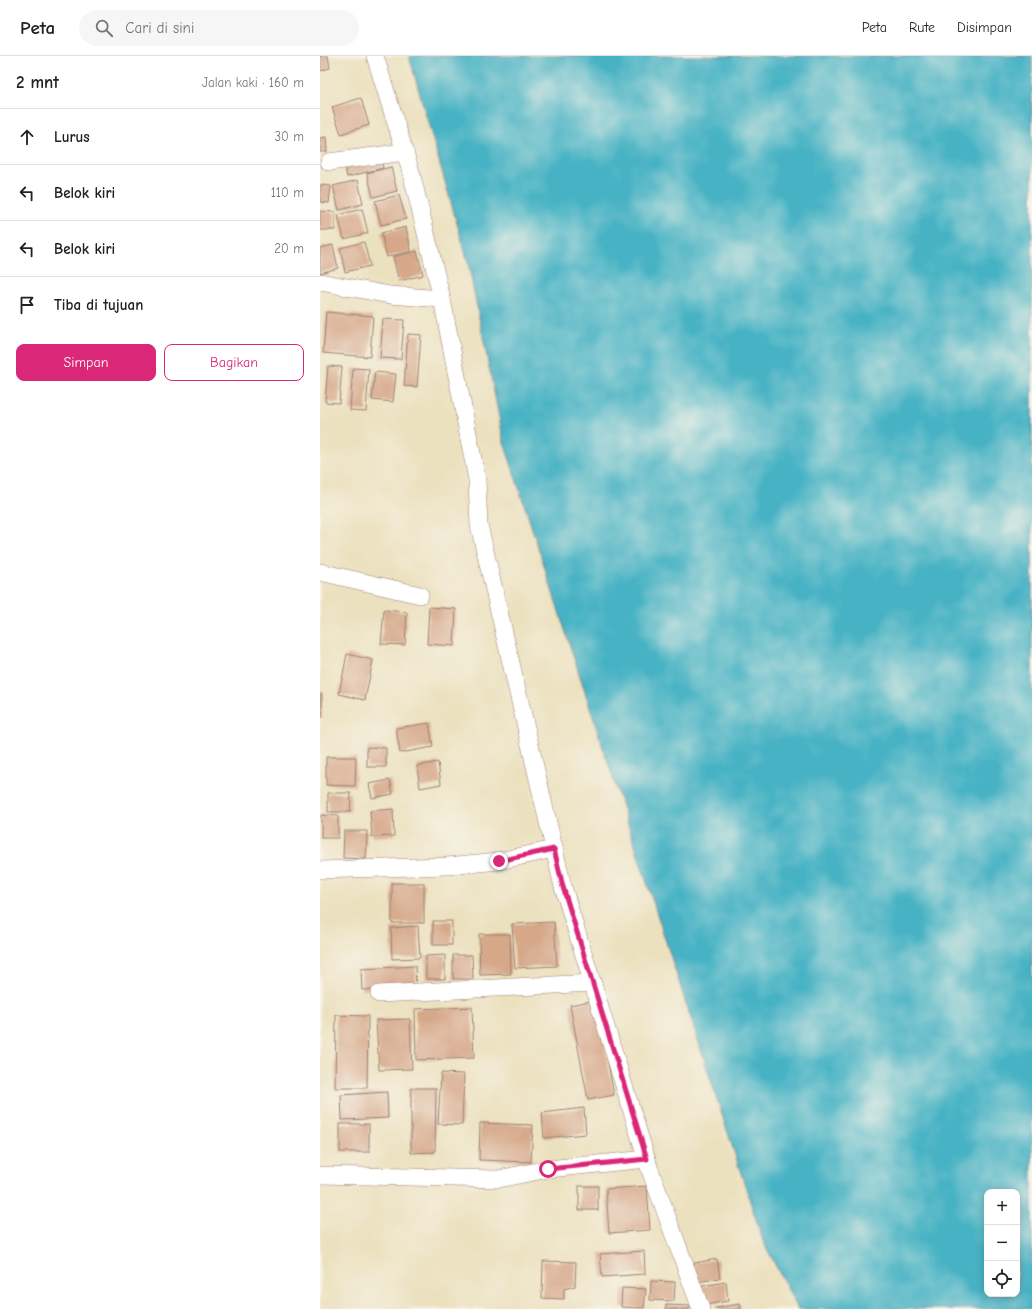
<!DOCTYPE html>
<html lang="id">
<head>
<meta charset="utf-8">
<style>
	:root { --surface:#fff; --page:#f6f6f6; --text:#202124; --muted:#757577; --line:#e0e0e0; --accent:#db2777 }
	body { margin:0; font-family:"Comic Neue",sans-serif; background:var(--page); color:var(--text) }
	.controls { position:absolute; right:12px; bottom:12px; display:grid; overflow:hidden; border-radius:8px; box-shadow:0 2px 10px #0003 }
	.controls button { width:36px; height:36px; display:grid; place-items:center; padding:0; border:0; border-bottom:1px solid var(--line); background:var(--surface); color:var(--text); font:20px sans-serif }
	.stop { position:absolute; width:12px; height:12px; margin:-9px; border:3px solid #db2777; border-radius:50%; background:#fff }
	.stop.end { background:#db2777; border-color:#fff; box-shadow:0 1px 4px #0008 }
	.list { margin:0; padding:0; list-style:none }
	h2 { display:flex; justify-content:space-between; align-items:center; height:52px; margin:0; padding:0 16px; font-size:17px }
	h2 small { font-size:13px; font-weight:400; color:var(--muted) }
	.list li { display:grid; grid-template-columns:26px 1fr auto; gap:12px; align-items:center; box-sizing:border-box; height:56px; padding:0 16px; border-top:1px solid var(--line) }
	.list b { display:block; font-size:15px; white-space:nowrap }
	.list em { font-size:13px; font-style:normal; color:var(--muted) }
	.actions { display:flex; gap:8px; padding:12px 16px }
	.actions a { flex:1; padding:9px 0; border:1px solid var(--accent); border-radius:8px; text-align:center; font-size:14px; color:var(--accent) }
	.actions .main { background:var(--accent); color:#fff }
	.icon { flex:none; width:22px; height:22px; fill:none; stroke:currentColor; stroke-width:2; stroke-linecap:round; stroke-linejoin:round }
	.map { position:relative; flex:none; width:712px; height:1253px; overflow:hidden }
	header { display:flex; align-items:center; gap:24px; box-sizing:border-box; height:56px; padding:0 20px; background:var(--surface); border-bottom:1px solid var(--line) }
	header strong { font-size:19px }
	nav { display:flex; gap:22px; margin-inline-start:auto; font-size:14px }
	.search { width:280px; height:36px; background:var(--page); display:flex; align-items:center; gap:10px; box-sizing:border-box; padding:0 14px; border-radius:22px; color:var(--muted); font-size:15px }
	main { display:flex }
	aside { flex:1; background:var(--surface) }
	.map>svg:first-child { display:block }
</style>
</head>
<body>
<header>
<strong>Peta</strong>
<div class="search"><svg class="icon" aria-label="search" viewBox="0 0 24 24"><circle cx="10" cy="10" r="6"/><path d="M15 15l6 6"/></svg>Cari di sini</div>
<nav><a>Peta</a><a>Rute</a><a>Disimpan</a></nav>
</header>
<main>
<aside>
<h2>2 mnt<small>Jalan kaki · 160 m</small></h2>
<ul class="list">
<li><svg class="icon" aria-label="ahead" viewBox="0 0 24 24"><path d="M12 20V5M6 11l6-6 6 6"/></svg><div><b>Lurus</b></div><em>30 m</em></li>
<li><svg class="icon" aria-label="left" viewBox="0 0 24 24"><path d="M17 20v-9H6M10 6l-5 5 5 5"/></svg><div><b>Belok kiri</b></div><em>110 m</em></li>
<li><svg class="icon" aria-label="left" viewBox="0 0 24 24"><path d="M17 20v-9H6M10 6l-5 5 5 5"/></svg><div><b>Belok kiri</b></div><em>20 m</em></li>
<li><svg class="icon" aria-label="arrive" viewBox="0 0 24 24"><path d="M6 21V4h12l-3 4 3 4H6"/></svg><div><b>Tiba di tujuan</b></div></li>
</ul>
<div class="actions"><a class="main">Simpan</a><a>Bagikan</a></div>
</aside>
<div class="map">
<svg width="712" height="1253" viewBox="0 0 712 1253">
	<rect width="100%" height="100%" fill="#f7f3e8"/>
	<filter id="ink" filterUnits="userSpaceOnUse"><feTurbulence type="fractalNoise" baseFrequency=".025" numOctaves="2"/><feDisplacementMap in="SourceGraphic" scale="8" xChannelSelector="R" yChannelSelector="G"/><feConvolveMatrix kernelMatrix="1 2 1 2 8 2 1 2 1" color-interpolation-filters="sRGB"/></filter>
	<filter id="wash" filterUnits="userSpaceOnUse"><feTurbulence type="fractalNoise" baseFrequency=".012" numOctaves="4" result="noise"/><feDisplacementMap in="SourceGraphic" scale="16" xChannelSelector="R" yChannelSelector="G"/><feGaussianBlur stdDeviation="0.9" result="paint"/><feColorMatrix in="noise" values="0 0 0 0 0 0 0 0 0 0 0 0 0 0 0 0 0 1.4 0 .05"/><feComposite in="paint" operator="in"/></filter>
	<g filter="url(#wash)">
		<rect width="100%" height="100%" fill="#ece1bf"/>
		<!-- water -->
		<path fill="#46b2c4" stroke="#486878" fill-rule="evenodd" d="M89,0h623v1253h-234l-35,-68 -259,-799 -36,-180zM667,1136h30v102h-30z"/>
		<g id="blocks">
			<!-- building -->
			<g fill="#d6a789">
				<polygon points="0,0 8,0 10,12 0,15"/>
				<polygon points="41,42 49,69 21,78 12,51"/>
				<polygon points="6,81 7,96 0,96 0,82"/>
				<polygon points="61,101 63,112 27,121 24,109"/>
				<polygon points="71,111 77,135 53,141 47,117"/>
				<polygon points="38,124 43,148 19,154 13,130"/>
				<polygon points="0,129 11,130 9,147 0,146"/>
				<polygon points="79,139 86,163 61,169 55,145"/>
				<polygon points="42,153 48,177 24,183 18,159"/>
				<polygon points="0,155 15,156 15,174 0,174"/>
				<polygon points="86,171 91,195 67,201 61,177"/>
				<polygon points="44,186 50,210 25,216 20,192"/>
				<polygon points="13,189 18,212 0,217 0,192"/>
				<polygon points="97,195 103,219 79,225 73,201"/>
				<polygon points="6,256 53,260 50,301 3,297"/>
				<polygon points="63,263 84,264 81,303 60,302"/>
				<polygon points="88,278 101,279 97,331 84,330"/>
				<polygon points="8,310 22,311 19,347 5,346"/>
				<polygon points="33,312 49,313 46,355 30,354"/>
				<polygon points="55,316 76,318 73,346 52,344"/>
				<polygon points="109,551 136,553 134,590 107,588"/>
				<polygon points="64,554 87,556 85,589 61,588"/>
				<polygon points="27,598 53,604 45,644 19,638"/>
				<rect x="0" y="638" width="2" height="23"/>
				<polygon points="109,667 113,691 80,697 76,672"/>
				<polygon points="47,691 66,692 66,711 47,711"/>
				<polygon points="6,701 36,701 35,730 6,729"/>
				<polygon points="118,706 121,728 100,732 97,710"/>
				<polygon points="70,724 73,738 52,742 49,728"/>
				<polygon points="8,737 31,737 30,756 8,756"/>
				<polygon points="73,753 74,780 52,781 50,755"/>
				<polygon points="1,759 18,760 18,782 1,782"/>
				<polygon points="24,775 47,775 46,803 23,802"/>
				<rect x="72" y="827" width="32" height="40"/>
				<rect x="113" y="865" width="19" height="24"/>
				<polygon points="234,866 237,910 195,912 192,868"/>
				<polygon points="98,870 100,902 72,903 71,872"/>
				<polygon points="159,878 190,878 191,918 160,919"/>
				<polygon points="125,899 125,923 106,923 106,900"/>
				<polygon points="133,899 152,899 153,923 133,923"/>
				<polygon points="95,910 96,931 42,934 41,913"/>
				<polygon points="276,944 294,1039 268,1044 250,949"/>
				<polygon points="152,951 154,1002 96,1004 95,953"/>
				<polygon points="16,959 48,960 47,1032 15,1032"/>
				<polygon points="90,963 92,1013 59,1014 56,964"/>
				<polygon points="121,1017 144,1018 142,1069 118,1068"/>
				<polygon points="91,1032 116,1032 115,1096 91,1097"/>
				<polygon points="67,1036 68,1062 22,1064 21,1039"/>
				<polygon points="264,1052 266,1078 224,1082 222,1057"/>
				<polygon points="160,1067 213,1069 211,1106 159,1104"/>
				<rect x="20" y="1068" width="29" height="28"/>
				<rect x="259" y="1130" width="19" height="24"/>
				<polygon points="327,1130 330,1174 289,1177 286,1133"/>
				<polygon points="324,1195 325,1218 282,1221 280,1198"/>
				<polygon points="397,1203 400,1222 377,1226 374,1207"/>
				<polygon points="223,1205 256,1206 255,1230 244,1233 244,1243 222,1242"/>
				<polygon points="331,1225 355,1226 354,1245 330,1244"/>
				<polygon points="406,1226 408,1245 385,1249 382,1230"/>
				<polygon points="302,1232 326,1233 324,1252 301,1251"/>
				<polygon points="420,1248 421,1253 395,1253 395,1252"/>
				<polygon points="346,1249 370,1250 369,1253 346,1253"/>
			</g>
		</g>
	</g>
	<g filter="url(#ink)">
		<use href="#blocks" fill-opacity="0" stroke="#9b8075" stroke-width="1"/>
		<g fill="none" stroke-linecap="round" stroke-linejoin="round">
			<!-- street casing -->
			<g stroke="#9b8075" stroke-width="18">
				<g id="street">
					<polyline points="55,0 91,116 122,243"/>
					<polyline points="9,106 85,96"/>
					<polyline points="0,226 70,239 122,243 157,424 159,469 243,831 330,1114 381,1253"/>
					<polyline points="0,516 100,539"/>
					<polyline points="0,814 127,810 179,805 234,793"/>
					<polyline points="59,938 273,927"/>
					<polyline points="0,1119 178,1123 228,1113 327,1103"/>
				</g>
			</g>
			<!-- street -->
			<use href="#street" stroke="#fff" stroke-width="17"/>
		</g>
	</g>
	<g fill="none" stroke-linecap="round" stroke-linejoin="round" filter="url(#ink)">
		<!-- route -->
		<polyline stroke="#db2777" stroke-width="5" points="179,805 234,793 243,831 327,1103 228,1113"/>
	</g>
</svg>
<div class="controls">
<button>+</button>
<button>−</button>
<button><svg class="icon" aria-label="locate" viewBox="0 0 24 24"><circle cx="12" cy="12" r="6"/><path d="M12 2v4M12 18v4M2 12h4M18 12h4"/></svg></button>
</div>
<div class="stop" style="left:228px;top:1113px"></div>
<div class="stop end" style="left:179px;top:805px"></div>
</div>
</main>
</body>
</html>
